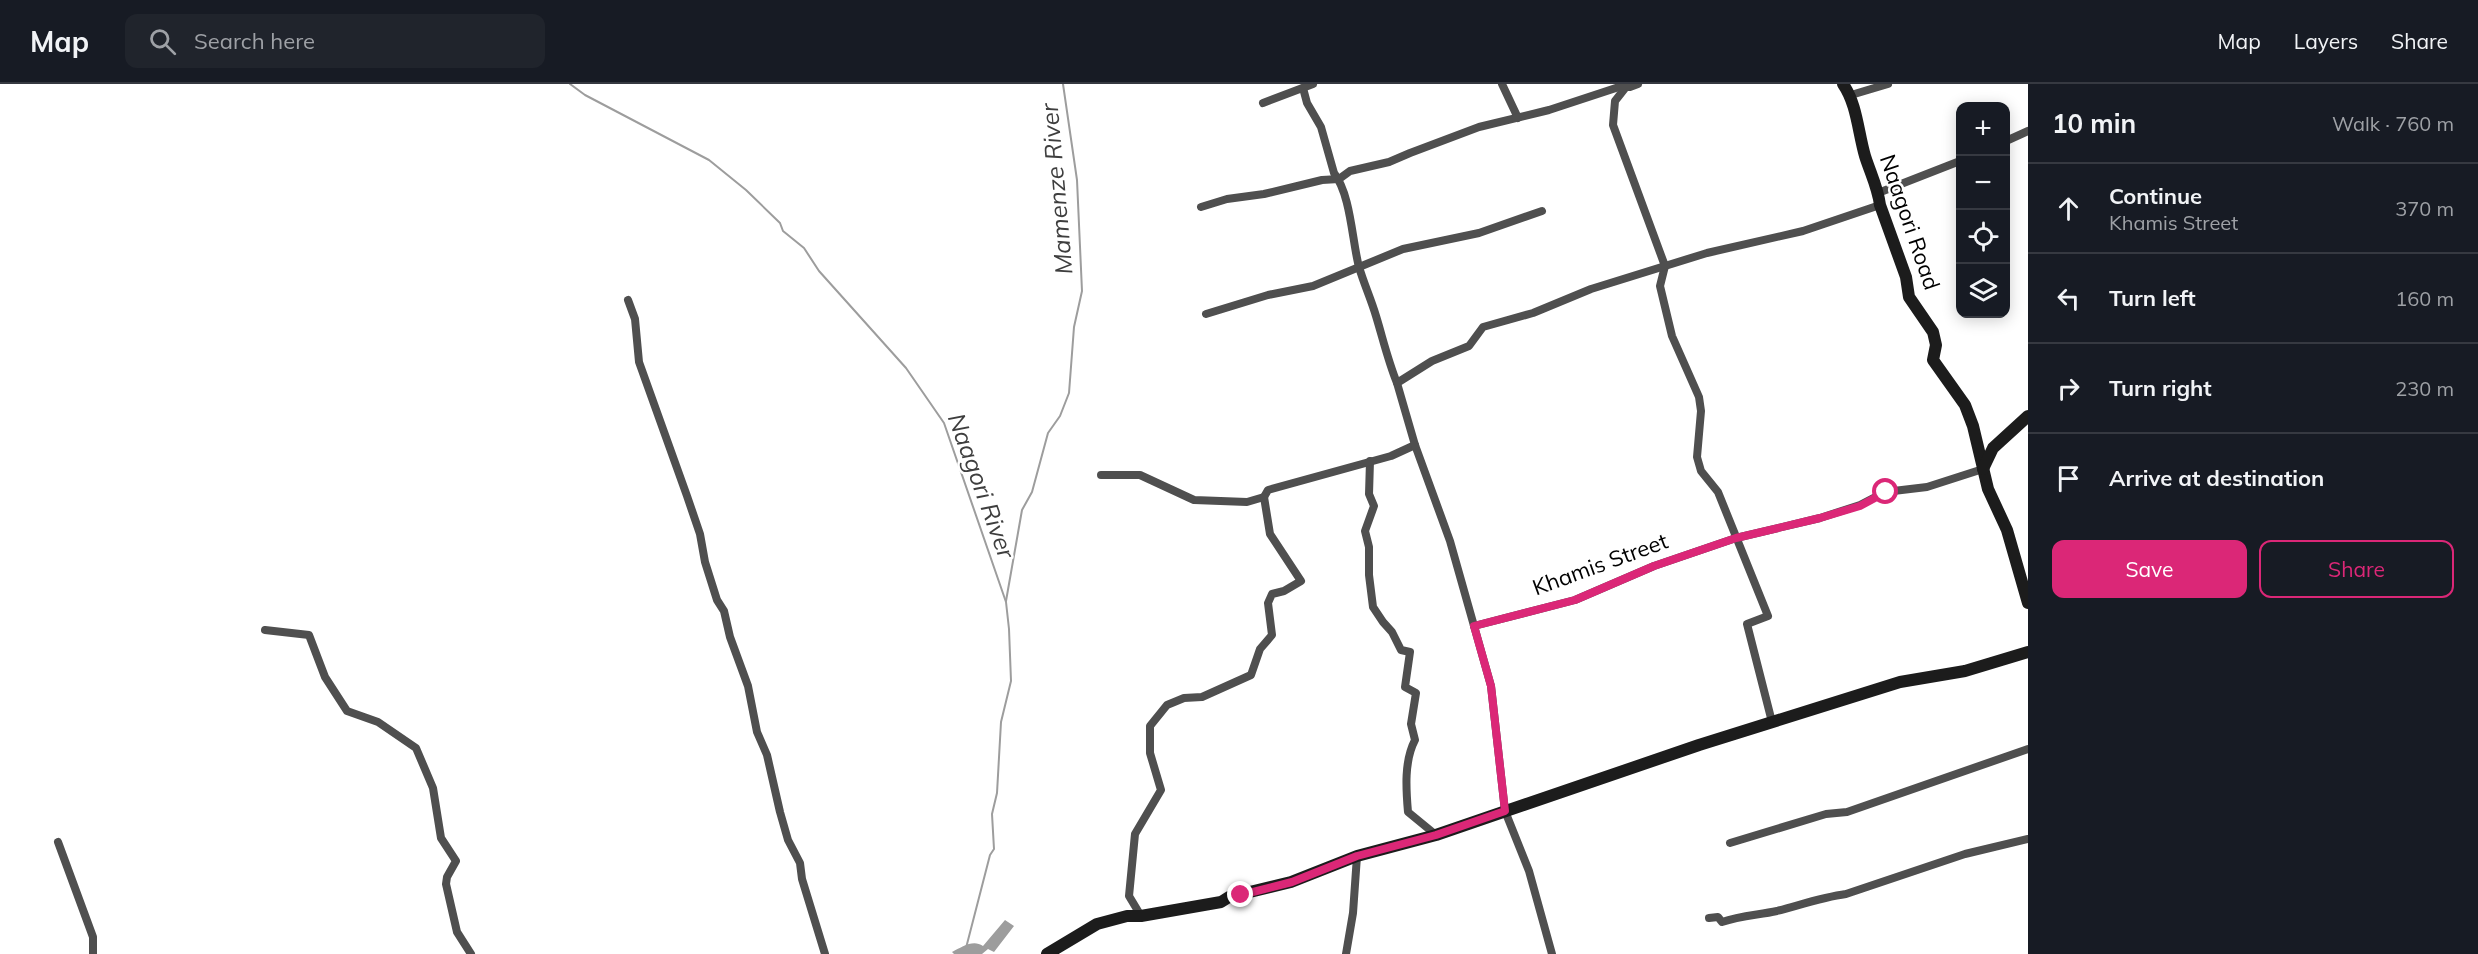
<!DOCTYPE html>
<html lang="en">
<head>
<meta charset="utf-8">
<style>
	:root { --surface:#171b24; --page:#20242c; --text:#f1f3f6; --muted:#9ea1a6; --line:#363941; --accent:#db2777 }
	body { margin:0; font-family:Mulish,sans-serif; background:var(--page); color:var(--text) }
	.controls { position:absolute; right:18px; top:18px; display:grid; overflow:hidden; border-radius:12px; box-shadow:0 3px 15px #0003 }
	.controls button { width:54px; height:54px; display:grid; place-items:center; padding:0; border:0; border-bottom:2px solid var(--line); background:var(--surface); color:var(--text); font:30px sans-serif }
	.stop { position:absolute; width:18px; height:18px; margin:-14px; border:4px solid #db2777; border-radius:50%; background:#fff }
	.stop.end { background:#db2777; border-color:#fff; box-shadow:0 2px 6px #0008 }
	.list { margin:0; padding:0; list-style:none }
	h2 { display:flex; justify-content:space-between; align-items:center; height:78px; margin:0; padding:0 24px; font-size:26px }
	h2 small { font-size:20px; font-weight:400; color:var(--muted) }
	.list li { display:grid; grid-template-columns:39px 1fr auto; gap:18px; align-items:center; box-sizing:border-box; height:90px; padding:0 24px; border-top:2px solid var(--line) }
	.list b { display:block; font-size:22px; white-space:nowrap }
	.list p { margin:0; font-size:20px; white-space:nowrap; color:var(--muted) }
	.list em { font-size:20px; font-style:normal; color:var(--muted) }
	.actions { display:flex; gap:12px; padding:18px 24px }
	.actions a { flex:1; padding:14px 0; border:2px solid var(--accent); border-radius:12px; text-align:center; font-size:21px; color:var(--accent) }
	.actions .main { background:var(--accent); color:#fff }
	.icon { flex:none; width:33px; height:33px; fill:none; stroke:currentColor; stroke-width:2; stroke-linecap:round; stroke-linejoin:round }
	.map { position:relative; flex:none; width:2028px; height:870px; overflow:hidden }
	header { display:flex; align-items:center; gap:36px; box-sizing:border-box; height:84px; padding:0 30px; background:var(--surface); border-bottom:2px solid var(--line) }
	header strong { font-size:28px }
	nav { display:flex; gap:33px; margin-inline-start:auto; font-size:21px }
	.search { width:420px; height:54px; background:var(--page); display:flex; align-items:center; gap:15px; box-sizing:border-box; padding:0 21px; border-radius:12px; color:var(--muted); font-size:22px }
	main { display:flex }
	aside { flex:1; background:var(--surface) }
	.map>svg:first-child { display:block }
</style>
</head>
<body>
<header>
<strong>Map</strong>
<div class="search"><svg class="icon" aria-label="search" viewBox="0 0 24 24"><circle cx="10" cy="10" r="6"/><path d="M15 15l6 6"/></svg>Search here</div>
<nav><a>Map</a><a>Layers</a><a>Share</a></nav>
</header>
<main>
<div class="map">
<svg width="2028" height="870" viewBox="0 0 2028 870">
	<rect width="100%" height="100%" fill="#fff"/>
	<!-- water -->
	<path fill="#9d9d9d" d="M1005,836l9,6 -20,26 -6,-3 -6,5h-28l-2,-2c10,-5 21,-13 31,-6z"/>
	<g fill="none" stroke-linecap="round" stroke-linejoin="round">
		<!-- stream -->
		<g stroke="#9d9d9d" stroke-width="2">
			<polyline points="570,0 585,11 709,76 746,106 780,139 783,147 804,164 819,187 906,284 944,339 1006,518 1009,545 1011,597 1001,638 997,709 992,730 994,765 990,771 966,864"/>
			<polyline points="1006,517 1022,426 1032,408 1048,349 1060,332 1069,309 1074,243 1082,207 1077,96 1063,0"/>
		</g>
		<!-- street -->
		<g stroke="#4f4f4f" stroke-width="8">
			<polyline points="1502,0 1518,34"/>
			<polyline points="1626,3 1615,17 1613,41 1665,182 1660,202 1672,252 1699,313 1701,327 1697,373 1701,387 1718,408 1768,532 1747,540 1772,638"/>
			<path d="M1303,4l4,15 14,24 13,46c17,22 18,68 25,94 5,17 12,32 17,49 7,23 12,45 21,67"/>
			<polyline points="1851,11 1888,0"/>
			<polyline points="1263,19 1313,0"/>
			<polyline points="2006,57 2028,47"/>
			<polyline points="1878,109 1960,77"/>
			<polyline points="1201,123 1227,115 1264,110 1322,96 1339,95 1350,87 1389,78 1410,69 1479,43 1549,26 1619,3 1630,3 1638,0"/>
			<polyline points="628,216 635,235 639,278 687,412 700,450 705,478 717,516 724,527 730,553 748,602 757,648 767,671 780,728 788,756 800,779 802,795 825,870"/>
			<polyline points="1206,230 1268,211 1313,202 1403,165 1479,149 1542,127"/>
			<path d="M1370,377l-1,33 5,12 -9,25 4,16v28l4,32 10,15 9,10 9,18 9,2 -5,35 11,6 -5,31 4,16c-11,21 -9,49 -7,72l28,23"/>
			<polyline points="1101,391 1140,391 1194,416 1247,418 1264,413 1268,406 1391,372 1415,361"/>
			<polyline points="1474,542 1575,516 1654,482 1736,454 1820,434 1860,421 1885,408 1927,403 1983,385"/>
			<polyline points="265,546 309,551 325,593 347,627 378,638 416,664 433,704 441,754 456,777 447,793 446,800 457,848 471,870"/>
			<polyline points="58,758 93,853 93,870"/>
			<polyline points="1730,759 1826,730 1847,728 2028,665"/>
			<polyline points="1141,832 1129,812 1135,750 1161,706 1150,669 1150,642 1167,621 1184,614 1202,613 1251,591 1260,565 1272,551 1268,519 1272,510 1284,507 1301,497 1270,450 1264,413"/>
			<path d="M1709,834l9,-1 4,5c18,-6 36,-7 55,-11 23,-6 46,-14 69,-17l119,-40 63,-15"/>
			<polyline points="1346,870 1353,829 1357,772"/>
			<polyline points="1552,870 1529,787 1505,727 1491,602 1450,457 1415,361 1397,299 1432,277 1469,262 1483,243 1533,229 1591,205 1707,169 1803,147 1880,121"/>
		</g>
		<!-- secondary -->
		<g stroke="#1c1c1c" stroke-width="12">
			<path d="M1843,0c14,20 15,48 22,72 5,16 13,32 15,49l26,72 3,20 24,35 3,13 -3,15 32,45 8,21 15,63 19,41 21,73"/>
			<polyline points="1983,385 1993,364 2028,332"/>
			<polyline points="1047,870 1097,840 1127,832 1141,832 1221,818 1229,813 1291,798 1357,772 1436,751 1699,661 1900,598 1965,587 2028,568"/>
		</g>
	</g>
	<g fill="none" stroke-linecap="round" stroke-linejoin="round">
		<!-- route -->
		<polyline stroke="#db2777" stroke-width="8" points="1241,811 1292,798 1357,772 1436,751 1505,727 1491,602 1474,542 1575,516 1654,482 1736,454 1820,434 1860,422 1886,408"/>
	</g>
	<g text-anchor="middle" stroke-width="5" stroke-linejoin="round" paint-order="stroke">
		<!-- street labels -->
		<g font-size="22" fill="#000" stroke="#fff">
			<text transform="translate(1910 138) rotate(71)" y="8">Naagori Road</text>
			<text transform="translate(1600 480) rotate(-20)" y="8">Khamis Street</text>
		</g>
		<!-- water labels -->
		<g font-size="24" font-style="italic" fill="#3e3e3e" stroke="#fff">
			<text transform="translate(1057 105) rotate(-95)" y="8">Mamenze River</text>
			<text transform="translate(981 402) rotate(70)" y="8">Naagori River</text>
		</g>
	</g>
</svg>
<div class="controls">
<button>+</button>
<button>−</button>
<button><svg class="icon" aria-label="locate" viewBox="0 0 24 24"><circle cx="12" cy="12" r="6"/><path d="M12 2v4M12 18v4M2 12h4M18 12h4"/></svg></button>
<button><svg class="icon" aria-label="layers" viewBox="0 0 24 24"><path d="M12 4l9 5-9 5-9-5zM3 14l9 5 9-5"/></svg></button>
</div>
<div class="stop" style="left:1886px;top:408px"></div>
<div class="stop end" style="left:1241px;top:811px"></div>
</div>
<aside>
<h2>10 min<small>Walk · 760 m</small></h2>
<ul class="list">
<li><svg class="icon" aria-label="ahead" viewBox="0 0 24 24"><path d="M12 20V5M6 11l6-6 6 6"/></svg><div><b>Continue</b><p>Khamis Street</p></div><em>370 m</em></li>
<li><svg class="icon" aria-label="left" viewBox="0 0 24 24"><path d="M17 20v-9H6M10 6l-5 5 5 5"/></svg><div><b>Turn left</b></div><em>160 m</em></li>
<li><svg class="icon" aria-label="right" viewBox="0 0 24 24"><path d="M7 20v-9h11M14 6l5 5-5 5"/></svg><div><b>Turn right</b></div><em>230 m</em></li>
<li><svg class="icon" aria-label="arrive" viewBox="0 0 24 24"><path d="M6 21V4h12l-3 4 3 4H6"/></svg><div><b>Arrive at destination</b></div></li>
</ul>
<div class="actions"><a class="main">Save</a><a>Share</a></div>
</aside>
</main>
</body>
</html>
